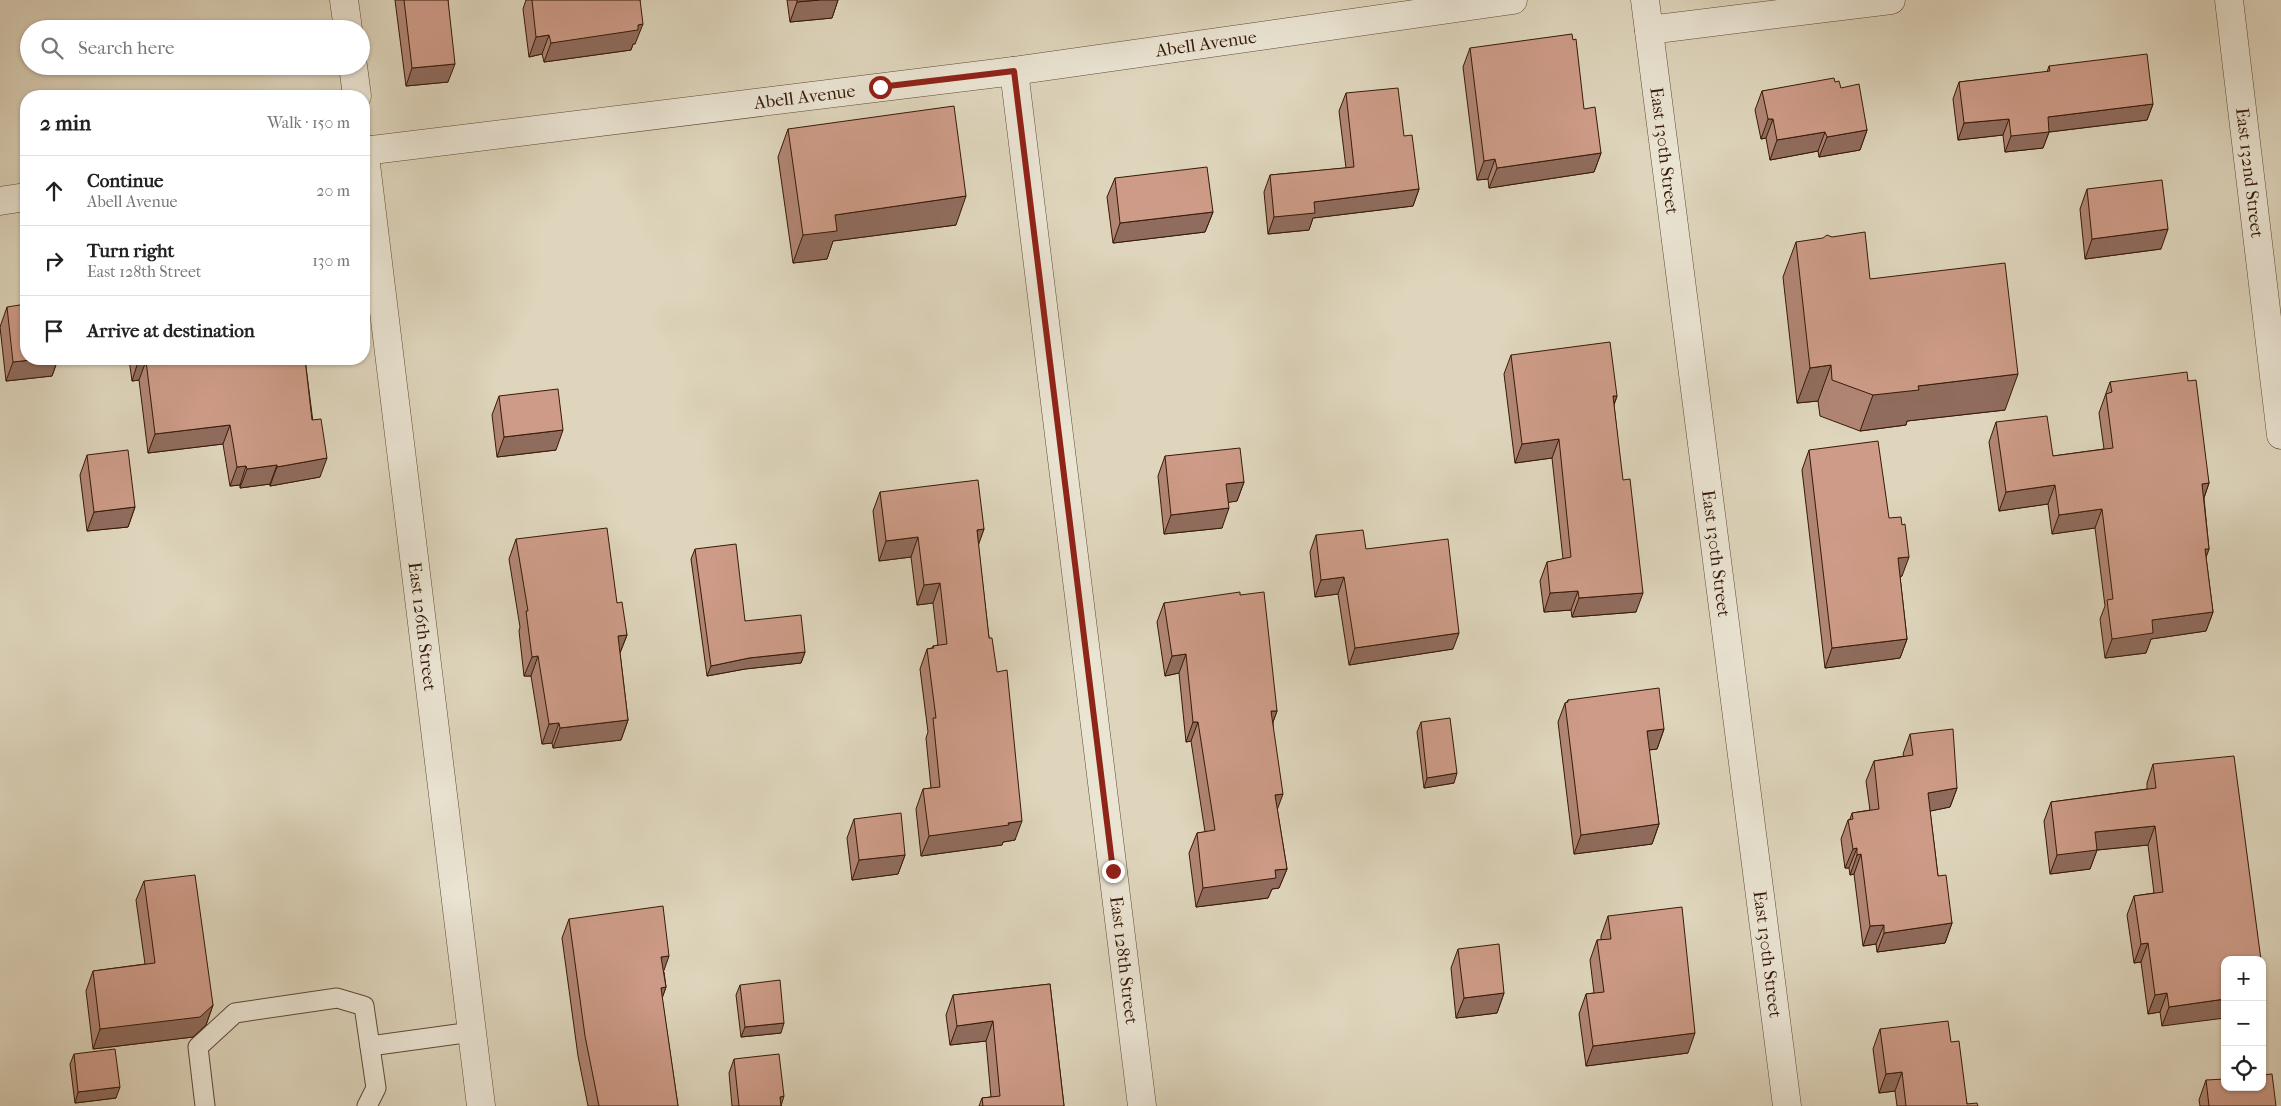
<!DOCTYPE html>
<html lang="en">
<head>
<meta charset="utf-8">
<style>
	:root { --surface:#fff; --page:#f6f6f6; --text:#222; --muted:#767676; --line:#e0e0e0 }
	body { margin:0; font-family:"IM FELL French Canon",serif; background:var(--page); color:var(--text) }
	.controls { position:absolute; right:15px; bottom:15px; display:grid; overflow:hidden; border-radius:10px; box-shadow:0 1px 4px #0004 }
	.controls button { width:45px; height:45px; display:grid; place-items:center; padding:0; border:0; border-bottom:1px solid var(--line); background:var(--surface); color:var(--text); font:25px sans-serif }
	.stop { position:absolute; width:15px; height:15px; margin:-11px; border:4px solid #8f2418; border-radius:50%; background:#fff }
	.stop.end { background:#8f2418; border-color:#fff; box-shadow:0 1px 5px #0008 }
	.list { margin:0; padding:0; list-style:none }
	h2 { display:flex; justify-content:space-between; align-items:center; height:65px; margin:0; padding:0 20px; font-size:21px }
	h2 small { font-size:16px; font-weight:400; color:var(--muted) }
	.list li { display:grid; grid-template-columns:32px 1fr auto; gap:15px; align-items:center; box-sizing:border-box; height:70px; padding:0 20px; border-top:1px solid var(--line) }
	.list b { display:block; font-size:19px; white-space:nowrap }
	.list p { margin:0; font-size:16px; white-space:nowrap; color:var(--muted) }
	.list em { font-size:16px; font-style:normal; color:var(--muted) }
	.icon { flex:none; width:28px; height:28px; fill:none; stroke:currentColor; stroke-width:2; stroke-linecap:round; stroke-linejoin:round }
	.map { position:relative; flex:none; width:2281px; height:1106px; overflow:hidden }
	.search { position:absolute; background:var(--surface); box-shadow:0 1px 4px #0004; left:20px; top:20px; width:350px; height:55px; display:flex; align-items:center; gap:12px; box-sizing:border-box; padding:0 18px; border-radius:28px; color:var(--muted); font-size:19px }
	.panel { position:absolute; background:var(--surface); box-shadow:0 1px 4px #0004; left:20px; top:90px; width:350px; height:275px; border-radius:20px }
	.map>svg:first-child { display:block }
</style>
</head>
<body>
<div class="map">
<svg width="2281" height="1106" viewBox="0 0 2281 1106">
	<rect width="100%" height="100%" fill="#ded5bc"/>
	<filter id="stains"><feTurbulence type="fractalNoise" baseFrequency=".004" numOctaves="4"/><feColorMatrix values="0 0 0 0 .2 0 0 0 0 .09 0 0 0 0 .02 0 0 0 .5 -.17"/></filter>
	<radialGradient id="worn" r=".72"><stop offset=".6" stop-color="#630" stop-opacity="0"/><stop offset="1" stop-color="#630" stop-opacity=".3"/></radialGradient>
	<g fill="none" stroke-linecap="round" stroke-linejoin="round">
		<!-- service casing -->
		<g stroke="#604934" stroke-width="21">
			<g id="service">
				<polyline points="370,1046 472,1032"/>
				<polyline points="205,1106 198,1047 235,1013 337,998 364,1006 376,1088 367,1106"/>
			</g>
		</g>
		<!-- minor casing -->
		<g stroke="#604934" stroke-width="29">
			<g id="minor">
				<polyline points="344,0 348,29"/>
				<path id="s1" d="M2229,0l52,435"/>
				<polyline points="1649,30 1891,0"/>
				<polyline points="353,66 357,96"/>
				<path id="s2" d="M1014,71l128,1035"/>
				<path id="s3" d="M364,148l117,958"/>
				<path id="s4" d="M364,151l650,-80 499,-71"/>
				<polyline points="0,201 26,197"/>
			</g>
		</g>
		<!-- tertiary casing -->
		<g stroke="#604934" stroke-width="29">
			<g id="tertiary">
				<path id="s5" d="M1645,0l142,1106"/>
			</g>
		</g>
		<!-- service -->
		<use href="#service" stroke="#eae4d3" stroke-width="19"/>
		<!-- minor -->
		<use href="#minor" stroke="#eae4d3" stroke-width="28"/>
		<!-- tertiary -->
		<use href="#tertiary" stroke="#eae4d3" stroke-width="28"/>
	</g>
	<!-- wall -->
	<g fill="#b08574" stroke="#361a06">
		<polygon points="395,0 448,0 448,82 406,86"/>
		<polygon points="526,0 640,0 635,44 633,44 631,50 544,62 542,54 529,57 523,9"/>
		<polygon points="787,0 838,0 832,18 790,22"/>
		<polygon points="1470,48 1584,109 1601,153 1594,172 1489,188 1488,179 1477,180 1463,67"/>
		<polygon points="2049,66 2153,104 2147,120 2049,132 2043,148 2005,152 2003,135 1958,140 1953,99 1959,82 2047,72"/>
		<polygon points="1835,82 1841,88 1867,130 1860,150 1819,157 1818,151 1770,160 1766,138 1761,139 1755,110 1762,91"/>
		<polygon points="1346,93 1404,136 1419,189 1413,206 1313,218 1309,230 1268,234 1264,192 1270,175 1346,168 1339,111"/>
		<polygon points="788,129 956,225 833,241 827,259 793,263 778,157"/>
		<polygon points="1115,178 1213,212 1205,232 1113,243 1107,197"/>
		<polygon points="2087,189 2161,249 2085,259 2080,209"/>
		<polygon points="1796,242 1870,279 2005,410 1907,421 1906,425 1860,431 1820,416 1818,401 1797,403 1783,277"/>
		<polygon points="7,307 26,359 58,359 52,376 6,381 0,327"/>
		<polygon points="1511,355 1617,396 1614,405 1636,612 1572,617 1571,610 1544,612 1540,581 1547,562 1563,559 1552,458 1515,463 1504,374"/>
		<polygon points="129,359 305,359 320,477 270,486 270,484 240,488 240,485 230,486 223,444 148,453 139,380 132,381"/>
		<polygon points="2188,381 2209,483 2204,498 2209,549 2206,557 2213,612 2206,631 2151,639 2146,653 2105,658 2100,619 2105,606 2095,528 2052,534 2048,504 1999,511 1989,442 1996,422 2053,456 2104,449 2099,413 2110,382"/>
		<polygon points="499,396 556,450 497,457 492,415"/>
		<polygon points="1809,450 1889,518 1902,576 1900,577 1907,639 1900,658 1825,668 1802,470"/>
		<polygon points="87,455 135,507 128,527 87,531 80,475"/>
		<polygon points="1165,456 1244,482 1237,501 1228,502 1222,528 1164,534 1158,476"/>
		<polygon points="880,492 984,529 978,544 989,638 1015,840 1003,842 1002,845 921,856 916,809 923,789 931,788 926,738 928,732 920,669 927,649 932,648 933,646 938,645 933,603 917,605 911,557 879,561 873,511"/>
		<polygon points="1316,535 1366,549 1453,649 1349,665 1338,594 1315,597 1310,552"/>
		<polygon points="516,539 617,603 627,635 620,653 628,720 621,740 553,748 552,743 542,744 531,676 524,676 519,631 520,627 509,559"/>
		<polygon points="695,549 745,621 805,652 801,663 745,669 707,676 691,559"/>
		<polygon points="1240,595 1277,711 1273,722 1277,808 1287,869 1279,888 1272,889 1268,898 1196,907 1189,853 1197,833 1205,832 1191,741 1186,742 1179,673 1165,676 1157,622 1164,603"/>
		<polygon points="1568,700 1664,729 1657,749 1649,750 1659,824 1652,844 1574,854 1558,722 1565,703 1567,702"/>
		<polygon points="1421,722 1454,783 1424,788 1417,732"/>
		<polygon points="1910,734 1957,788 1950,807 1930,811 1938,876 1952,923 1945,943 1877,952 1876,944 1863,946 1854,874 1850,875 1849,868 1845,868 1841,839 1848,820 1850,819 1852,813 1870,810 1866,781 1874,761 1904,756 1903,754"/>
		<polygon points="2153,764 2261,960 2162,1026 2160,1012 2148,1014 2141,962 2134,963 2127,915 2134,896 2154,893 2148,845 2097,850 2090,869 2050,874 2044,821 2051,802 2147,789 2147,783"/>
		<polygon points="854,819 905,855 898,874 852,880 847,838"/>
		<polygon points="144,881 213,1005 206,1025 193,1037 93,1049 86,991 93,971 145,964 136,900"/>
		<polygon points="1608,916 1688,1053 1586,1066 1579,1014 1586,994 1594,993 1590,960 1597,940 1601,940 1601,936"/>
		<polygon points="569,919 664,972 666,987 662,998 678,1106 588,1106 578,1056 562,938"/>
		<polygon points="1458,949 1504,993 1497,1013 1456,1018 1451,968"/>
		<polygon points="1050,984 1064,1106 979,1106 982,1098 991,1097 986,1041 950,1045 946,1015 953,995"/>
		<polygon points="740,985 781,1033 741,1037 736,995"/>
		<polygon points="1880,1029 1951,1042 1967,1104 1978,1106 1897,1106 1895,1091 1879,1093 1873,1049"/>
		<polygon points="74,1054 116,1098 75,1103 70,1064"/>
		<polygon points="734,1059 781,1106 732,1106 729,1073"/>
		<polygon points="2206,1080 2276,1106 2200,1106 2199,1100"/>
	</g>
	<!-- shaded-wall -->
	<g fill="#906c5e" stroke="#361a06">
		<polygon points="819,0 838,0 832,18 790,22 797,2"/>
		<polygon points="643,24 635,44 633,44 631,50 544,62 551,43"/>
		<polygon points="549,35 542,54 529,57 536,37"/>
		<polygon points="455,64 448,82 406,86 412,68"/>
		<polygon points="2153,104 2147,120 2049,132 2043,148 2005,152 2011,136 2048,117"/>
		<polygon points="1768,119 1773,119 1766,138 1761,139"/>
		<polygon points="2009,119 2003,135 1958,140 1964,123"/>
		<polygon points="1867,130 1860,150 1819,157 1827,137"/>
		<polygon points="1825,132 1818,151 1770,160 1777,140"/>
		<polygon points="1601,153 1594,172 1489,188 1497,168"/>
		<polygon points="1495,159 1488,179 1477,180 1484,161"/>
		<polygon points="1419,189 1413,206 1313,218 1309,230 1268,234 1274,217 1314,202"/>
		<polygon points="966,196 956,225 833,241 827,259 793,263 803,235 835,215"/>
		<polygon points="1213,212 1205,232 1113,243 1120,223"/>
		<polygon points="2168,229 2161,249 2085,259 2092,239"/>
		<polygon points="40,359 58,359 52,376 6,381 13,362"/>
		<polygon points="146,361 139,380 132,381 138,362"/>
		<polygon points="1831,365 1818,401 1797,403 1810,368"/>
		<polygon points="2018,374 2005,410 1907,421 1906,425 1860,431 1873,395 1918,386"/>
		<polygon points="1613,396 1617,396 1610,415"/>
		<polygon points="230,425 223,444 148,453 155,434"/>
		<polygon points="563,430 556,450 497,457 504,437"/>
		<polygon points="1559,439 1552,458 1515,463 1522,444"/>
		<polygon points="327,458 320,477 270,486 277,467"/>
		<polygon points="277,465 270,484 240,488 247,469"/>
		<polygon points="246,466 240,485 230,486 237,467"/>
		<polygon points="1244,482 1237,501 1219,504 1226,484"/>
		<polygon points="2209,483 2202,503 2202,484"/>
		<polygon points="2055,485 2048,504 1999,511 2006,492"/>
		<polygon points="135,507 128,527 87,531 94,512"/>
		<polygon points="1229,508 1222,528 1164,534 1171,515"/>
		<polygon points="2102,509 2095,528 2052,534 2059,515"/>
		<polygon points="984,529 977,549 977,530"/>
		<polygon points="918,537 911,557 879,561 886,541"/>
		<polygon points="2205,549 2209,549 2202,568"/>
		<polygon points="1909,557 1902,576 1891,578 1898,558"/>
		<polygon points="1344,577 1338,594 1315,597 1321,580"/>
		<polygon points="940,583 933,603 917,605 924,585"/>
		<polygon points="1578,591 1571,610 1544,612 1550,593"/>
		<polygon points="1643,593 1636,612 1572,617 1579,598"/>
		<polygon points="2213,612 2206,631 2151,639 2146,653 2105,658 2112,639 2152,620"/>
		<polygon points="1459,633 1453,649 1349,665 1355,648"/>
		<polygon points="627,635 619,655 618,636"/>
		<polygon points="1907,639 1900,658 1825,668 1832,648"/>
		<polygon points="805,652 801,663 745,669 707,676 711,666 749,658"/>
		<polygon points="1186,654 1179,673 1165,676 1172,656"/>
		<polygon points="538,656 531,676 524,676 532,657"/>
		<polygon points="1271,711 1277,711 1270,730"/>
		<polygon points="628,720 621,740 553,748 560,728"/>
		<polygon points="1193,722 1198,722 1191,741 1186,742"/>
		<polygon points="559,723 552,743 542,744 549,724"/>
		<polygon points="1664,729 1657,749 1640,751 1647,731"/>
		<polygon points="1457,773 1454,783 1424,788 1427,778"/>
		<polygon points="1957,788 1950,807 1921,813 1928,793"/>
		<polygon points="1283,794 1276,813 1275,795"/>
		<polygon points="1022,821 1015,840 1003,842 1002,845 921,856 929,836"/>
		<polygon points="1659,824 1652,844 1574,854 1581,835"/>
		<polygon points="2155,826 2148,845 2097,850 2090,869 2050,874 2057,855 2095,832"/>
		<polygon points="1857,848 1849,868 1845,868 1853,849"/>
		<polygon points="1861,854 1854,874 1850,875 1857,855"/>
		<polygon points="905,855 898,874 852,880 859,860"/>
		<polygon points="1287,869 1279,888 1272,889 1268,898 1196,907 1203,888 1275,870"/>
		<polygon points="1952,923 1945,943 1877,952 1884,933"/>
		<polygon points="1884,925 1876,944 1863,946 1870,926"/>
		<polygon points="2148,943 2141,962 2134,963 2141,944"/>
		<polygon points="669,956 662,976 661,957"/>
		<polygon points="666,987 659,1007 661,988"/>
		<polygon points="1504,993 1497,1013 1456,1018 1464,998"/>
		<polygon points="2167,993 2160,1012 2148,1014 2155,995"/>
		<polygon points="2265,994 2262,1003 2262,995"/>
		<polygon points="2225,999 2225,1018 2162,1026 2169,1007"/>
		<polygon points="213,1005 206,1025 193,1037 93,1049 100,1029"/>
		<polygon points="993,1021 986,1041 950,1045 957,1026"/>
		<polygon points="784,1023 781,1033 741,1037 745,1027"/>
		<polygon points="1695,1033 1688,1053 1586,1066 1593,1046"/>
		<polygon points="1902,1072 1895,1091 1879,1093 1886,1074"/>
		<polygon points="120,1087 116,1098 75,1103 78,1092"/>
		<polygon points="784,1096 781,1106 780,1097"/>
	</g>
	<!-- building -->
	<g fill="#cd9b87" stroke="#361a06">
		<polygon points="404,0 448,0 455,64 412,68"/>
		<polygon points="532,0 640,0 643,24 638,25 638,30 551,43 549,35 536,37"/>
		<polygon points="797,0 819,0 797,2"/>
		<polygon points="1572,34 1573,40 1576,39 1584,109 1595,107 1601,153 1497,168 1495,159 1484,161 1470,48"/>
		<polygon points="2147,54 2153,104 2048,117 2049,132 2011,136 2009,119 1964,123 1959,82 2050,71 2049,66"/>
		<polygon points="1834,78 1835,82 1839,81 1841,88 1859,84 1867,130 1827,137 1825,132 1777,140 1773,119 1768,119 1762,91"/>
		<polygon points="1398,88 1404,136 1412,135 1419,189 1314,202 1315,213 1274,217 1270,175 1354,167 1346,93"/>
		<polygon points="954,106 966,196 835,215 837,231 803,235 788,129"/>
		<polygon points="1207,167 1213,212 1120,223 1115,178"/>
		<polygon points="2162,180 2168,229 2092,239 2087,189"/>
		<polygon points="1865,232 1870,279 2005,263 2018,374 1918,386 1919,390 1873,395 1832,380 1831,365 1810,368 1796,242 1823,238 1827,235 1832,237"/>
		<polygon points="26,304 26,359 40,359 13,362 7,307"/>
		<polygon points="1610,342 1617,396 1613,396 1623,480 1630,479 1643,593 1579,598 1578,591 1550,593 1547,562 1571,557 1559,439 1522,444 1511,355"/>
		<polygon points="138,359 305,359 312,420 321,419 327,458 277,467 277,465 247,469 246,466 237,467 230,425 155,434 146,361 138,362"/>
		<polygon points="2187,372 2188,381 2196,380 2209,483 2202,484 2209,549 2205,549 2213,612 2152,620 2153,633 2112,639 2107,600 2113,599 2102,509 2059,515 2055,485 2006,492 1996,422 2047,416 2053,456 2113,448 2106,394 2112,392 2110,382"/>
		<polygon points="558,389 563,430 504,437 499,396"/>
		<polygon points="1878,441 1889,518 1901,517 1902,525 1905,524 1909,557 1898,558 1907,639 1832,648 1809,450"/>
		<polygon points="1240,448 1244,482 1226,484 1229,508 1171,515 1165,456"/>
		<polygon points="128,450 135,507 94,512 87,455"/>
		<polygon points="978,480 984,529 977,530 989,638 992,638 997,672 1007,670 1022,821 1008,823 1009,825 929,836 923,789 940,787 933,718 936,718 927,649 934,648 933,646 947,644 940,583 924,585 918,537 886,541 880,492"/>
		<polygon points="607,528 617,603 622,602 627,635 618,636 628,720 560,728 559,723 549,724 538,656 532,657 526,611 528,611 516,539"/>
		<polygon points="1363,530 1366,549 1448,539 1459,633 1355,648 1344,577 1321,580 1316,535"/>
		<polygon points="736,544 745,621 801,615 805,652 749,658 711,666 695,549"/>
		<polygon points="1240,592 1240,595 1264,592 1277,711 1271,711 1283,794 1275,795 1287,869 1275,870 1276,878 1203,888 1197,833 1215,830 1198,722 1193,722 1186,654 1172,656 1164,603"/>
		<polygon points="1659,688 1664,729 1647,731 1659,824 1581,835 1565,703 1568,702 1568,700"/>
		<polygon points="1450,718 1457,773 1427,778 1421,722"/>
		<polygon points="1953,729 1957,788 1928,793 1938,876 1946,875 1952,923 1884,933 1884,925 1870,926 1861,854 1857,855 1857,848 1853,849 1848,820 1853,819 1852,813 1879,809 1874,761 1913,755 1910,734"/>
		<polygon points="2234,756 2261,960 2225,960 2225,999 2169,1007 2167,993 2155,995 2148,943 2141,944 2134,896 2163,892 2155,826 2095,832 2097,850 2057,855 2051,802 2156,788 2153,764"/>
		<polygon points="901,813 905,855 859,860 854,819"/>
		<polygon points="195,875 213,1005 200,1017 100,1029 93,971 155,963 144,881"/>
		<polygon points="663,906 669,956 661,957 666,987 661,988 678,1106 599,1106 585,1036 569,919"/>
		<polygon points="1682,907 1695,1033 1593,1046 1586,994 1604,992 1597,940 1611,939 1608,916"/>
		<polygon points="1499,944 1504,993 1464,998 1458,949"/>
		<polygon points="2262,971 2265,994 2262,995"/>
		<polygon points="780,980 784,1023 745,1027 740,985"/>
		<polygon points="1050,984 1064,1106 983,1106 982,1098 1000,1096 993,1021 957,1026 953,995"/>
		<polygon points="1948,1021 1951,1042 1959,1041 1967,1104 1977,1103 1978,1106 1906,1106 1902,1072 1886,1074 1880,1029"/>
		<polygon points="115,1049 120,1087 78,1092 74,1054"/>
		<polygon points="779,1054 784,1096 780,1097 781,1106 739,1106 734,1059"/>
		<polygon points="2272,1074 2276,1106 2209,1106 2206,1080 2225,1079 2225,1087 2262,1087 2262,1075"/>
	</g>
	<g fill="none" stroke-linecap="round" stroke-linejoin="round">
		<!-- route -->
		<polyline stroke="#8f2418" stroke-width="6" points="880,87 1014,71 1113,871"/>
	</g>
	<g text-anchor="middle" stroke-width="4" stroke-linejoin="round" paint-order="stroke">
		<!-- street labels -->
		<g font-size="18" fill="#361a06" stroke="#eae4d3">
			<text dy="6" stroke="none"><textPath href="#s4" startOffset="849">Abell Avenue</textPath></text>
			<text dy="6" stroke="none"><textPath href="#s4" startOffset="444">Abell Avenue</textPath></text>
			<text dy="6" stroke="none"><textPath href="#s5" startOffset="152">East 130th Street</textPath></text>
			<text dy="6" stroke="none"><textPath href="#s1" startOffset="174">East 132nd Street</textPath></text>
			<text dy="6" stroke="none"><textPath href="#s5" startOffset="558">East 130th Street</textPath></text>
			<text dy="6" stroke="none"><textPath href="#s3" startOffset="482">East 126th Street</textPath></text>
			<text dy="6" stroke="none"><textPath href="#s5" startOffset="962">East 130th Street</textPath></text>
			<text dy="6" stroke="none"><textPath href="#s2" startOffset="896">East 128th Street</textPath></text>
		</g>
	</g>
	<rect width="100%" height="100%" filter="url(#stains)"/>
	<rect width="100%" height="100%" fill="url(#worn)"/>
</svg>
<div class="controls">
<button>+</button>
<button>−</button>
<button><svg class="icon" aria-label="locate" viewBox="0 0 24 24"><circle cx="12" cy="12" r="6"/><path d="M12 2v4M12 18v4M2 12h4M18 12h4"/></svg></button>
</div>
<div class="stop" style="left:880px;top:87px"></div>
<div class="stop end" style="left:1113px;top:871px"></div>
<div class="search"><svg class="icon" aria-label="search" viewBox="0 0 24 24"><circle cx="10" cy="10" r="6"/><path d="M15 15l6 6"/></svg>Search here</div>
<section class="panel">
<h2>2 min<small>Walk · 150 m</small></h2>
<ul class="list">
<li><svg class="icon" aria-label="ahead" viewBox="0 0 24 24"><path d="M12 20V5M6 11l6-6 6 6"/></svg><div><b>Continue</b><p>Abell Avenue</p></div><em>20 m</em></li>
<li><svg class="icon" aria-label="right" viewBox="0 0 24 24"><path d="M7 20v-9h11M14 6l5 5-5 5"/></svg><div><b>Turn right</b><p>East 128th Street</p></div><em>130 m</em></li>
<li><svg class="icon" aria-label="arrive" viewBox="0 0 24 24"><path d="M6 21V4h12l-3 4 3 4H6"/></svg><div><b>Arrive at destination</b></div></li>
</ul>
</section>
</div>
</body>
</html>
